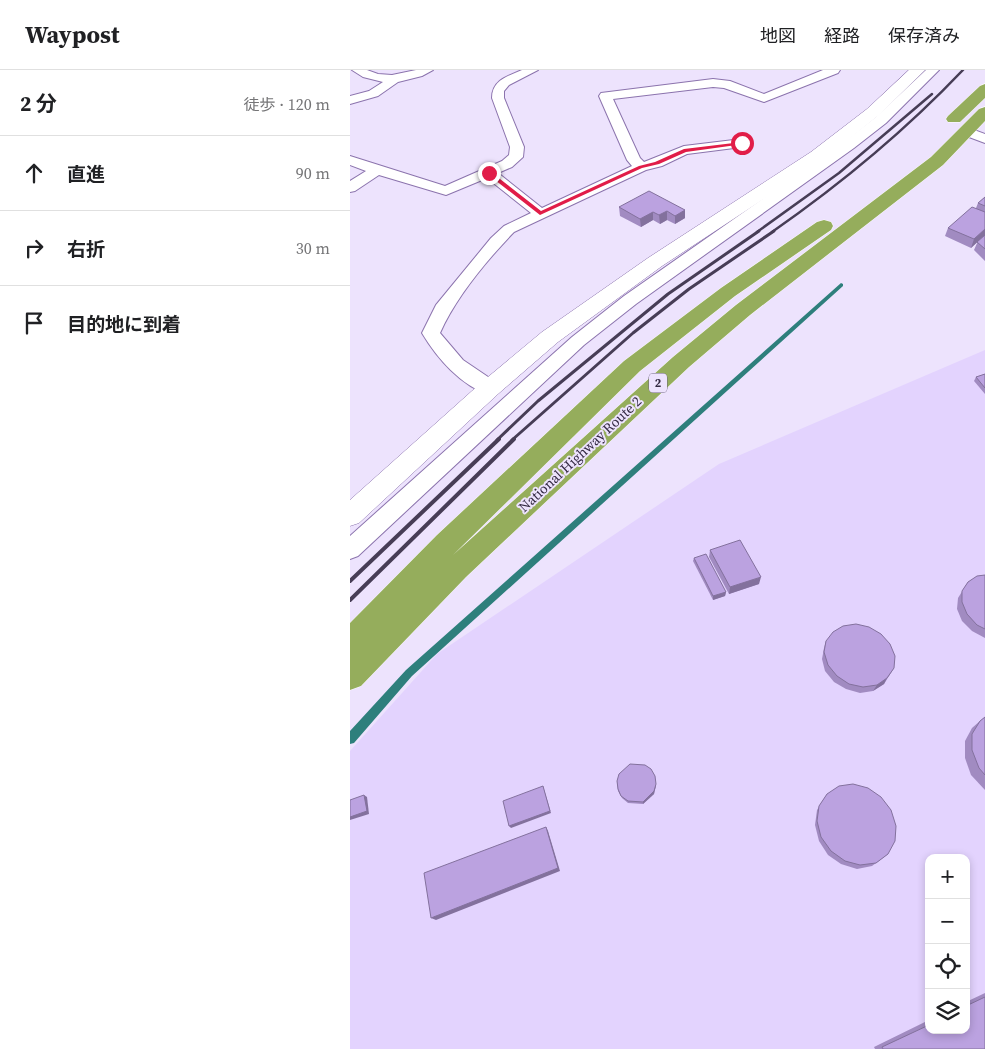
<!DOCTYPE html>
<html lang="ja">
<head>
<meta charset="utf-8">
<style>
	:root { --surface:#fff; --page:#f2f2f2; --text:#202124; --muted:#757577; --line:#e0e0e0 }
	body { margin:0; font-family:"Source Serif 4","Noto Sans JP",serif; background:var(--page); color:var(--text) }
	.controls { position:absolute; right:15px; bottom:15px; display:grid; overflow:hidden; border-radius:10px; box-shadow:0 2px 8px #0003 }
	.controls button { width:45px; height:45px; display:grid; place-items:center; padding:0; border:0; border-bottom:1px solid var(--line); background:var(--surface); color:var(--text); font:25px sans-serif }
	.stop { position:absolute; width:15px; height:15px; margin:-11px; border:4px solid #e11d48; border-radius:50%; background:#fff }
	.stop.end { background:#e11d48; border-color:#fff; box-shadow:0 1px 5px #0008 }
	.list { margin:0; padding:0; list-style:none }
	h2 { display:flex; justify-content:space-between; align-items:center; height:65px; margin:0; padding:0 20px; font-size:21px }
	h2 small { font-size:16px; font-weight:400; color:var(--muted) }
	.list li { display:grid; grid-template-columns:32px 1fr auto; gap:15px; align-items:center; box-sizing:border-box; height:75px; padding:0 20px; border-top:1px solid var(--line) }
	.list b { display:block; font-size:19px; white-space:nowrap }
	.list em { font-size:16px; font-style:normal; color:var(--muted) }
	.icon { flex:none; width:28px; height:28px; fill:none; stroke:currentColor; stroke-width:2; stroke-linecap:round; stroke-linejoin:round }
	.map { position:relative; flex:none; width:635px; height:979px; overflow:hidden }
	header { display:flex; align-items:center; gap:30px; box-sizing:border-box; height:70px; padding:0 25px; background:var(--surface); border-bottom:1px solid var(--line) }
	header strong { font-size:24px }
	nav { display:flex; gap:28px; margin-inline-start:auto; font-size:18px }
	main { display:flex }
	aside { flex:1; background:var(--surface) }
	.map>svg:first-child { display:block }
</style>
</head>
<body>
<header>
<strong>Waypost</strong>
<nav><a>地図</a><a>経路</a><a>保存済み</a></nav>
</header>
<main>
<aside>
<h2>2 分<small>徒歩 · 120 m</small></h2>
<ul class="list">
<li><svg class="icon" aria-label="ahead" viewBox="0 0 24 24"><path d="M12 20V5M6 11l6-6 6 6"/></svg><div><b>直進</b></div><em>90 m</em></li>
<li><svg class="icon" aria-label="right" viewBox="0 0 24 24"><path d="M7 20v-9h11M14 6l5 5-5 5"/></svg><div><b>右折</b></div><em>30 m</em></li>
<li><svg class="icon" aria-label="arrive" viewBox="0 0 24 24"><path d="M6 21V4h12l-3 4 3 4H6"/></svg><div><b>目的地に到着</b></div></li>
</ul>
</aside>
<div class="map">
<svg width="635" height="979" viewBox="0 0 635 979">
	<rect width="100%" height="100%" fill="#ede3fd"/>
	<!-- built -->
	<path fill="#e3d3fe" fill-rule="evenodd" d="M635,280v699h-635v-298l87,-97 282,-190zM579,788h37v172h-37z"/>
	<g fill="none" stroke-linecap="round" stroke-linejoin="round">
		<!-- stream -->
		<polygon fill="#2e7f7c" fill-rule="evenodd" points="491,213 493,214 493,216 62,606 4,673 0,674 0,661 56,600"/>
		<!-- street casing -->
		<g stroke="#8b73ad" stroke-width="2">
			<g id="street">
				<polygon points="2,0 17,0 28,4 42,5 66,0 83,0 72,6 48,12 28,26 0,34 0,26 19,21 33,12 13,7"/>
				<path d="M172,0h16l-29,15 -5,6v7l20,49 -1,10 -11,10 -14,6 44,35 90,-42 -5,-6 -28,-64 2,-3 112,-14 17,2 34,13 59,-24h17l-2,3 -74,29 -40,-14 -11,-1 -100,12 27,59 4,4 40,-16 58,-7 7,4 -7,4 -55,7 -25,12 -16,4 -132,62c-27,28 -58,65 -74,101l23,27 34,23 2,5 -2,5 -7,2c-29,-9 -53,-37 -68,-62l14,-28 55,-67 13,-12 27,-13 -44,-35 -41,17 -67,-20 -24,16 -5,1v-11l16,-10 -16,-6v-9l95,30 57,-25 7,-6 1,-8 -18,-49c0,-18 16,-22 30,-28z"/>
				<polygon points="576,0 589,0 536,53 504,78 286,234 234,275 8,486 0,489 0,466 222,267 274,226 494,72 526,47"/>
				<polygon points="616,57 635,64 635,73 611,64 609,61"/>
			</g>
		</g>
		<!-- secondary casing -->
		<g stroke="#8b73ad" stroke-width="1">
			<polygon id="secondary" points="559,0 575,0 529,45 473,90 312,196 208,272 148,324 9,453 0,456 0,430 132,312 192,262 298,188 461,82 517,39"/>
		</g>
		<!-- highway casing -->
		<g stroke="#fff" stroke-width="1">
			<g id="highway">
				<polygon points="635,14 635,28 610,52 598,52 596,49 598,46 630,16"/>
				<polygon points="635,37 635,51 593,95 400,245 339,297 116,507 11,616 0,620 0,553 87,465 274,291 371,218 467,152 474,150 481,152 483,156 481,160 385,226 290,301 103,485 323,287 386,235 581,87 629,39"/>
			</g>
		</g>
		<!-- street -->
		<use href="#street" fill="#fff" fill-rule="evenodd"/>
		<!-- secondary -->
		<use href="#secondary" fill="#fff" fill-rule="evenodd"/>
		<!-- highway -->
		<use href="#highway" fill="#95ad5c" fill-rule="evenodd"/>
		<!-- rail-far2 -->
		<g stroke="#473d56" stroke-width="2.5">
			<polyline points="407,162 489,103 582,24"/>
			<path d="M422,162c69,-48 133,-101 191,-162"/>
		</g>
		<!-- rail-far1 -->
		<g stroke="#473d56" stroke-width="3">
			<polyline points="147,370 188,331 318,224 409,161"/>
			<polyline points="162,370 283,263 339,219 424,161"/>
		</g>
		<!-- rail -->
		<g stroke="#473d56" stroke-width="4">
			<polyline points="0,511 149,369"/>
			<polyline points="0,530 164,369"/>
		</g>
	</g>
	<!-- wall -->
	<g fill="#a18bc1">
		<polygon points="635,127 635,191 624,180 628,171 621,178 595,166 598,158 626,138 628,133"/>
		<polygon points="269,137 335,140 335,148 325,154 317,150 310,154 303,150 291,157 270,146"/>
		<polygon points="635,304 635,324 624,311 626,307"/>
		<polygon points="360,480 409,514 379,524 359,487"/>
		<polygon points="344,488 376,522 375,526 363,530 343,491"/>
		<polygon points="635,505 635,568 622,561 612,551 607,539 608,528 618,512"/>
		<polygon points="476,571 544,598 534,614 523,621 510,623 496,619 484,612 475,601 472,589 474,578"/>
		<polygon points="635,647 635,720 621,705 615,688 615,671 622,658 630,651"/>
		<polygon points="267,711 306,716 304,724 293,734 278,733 272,728 268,721"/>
		<polygon points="477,724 538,784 522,796 507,799 491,794 478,785 469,771 465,755 467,740"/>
		<polygon points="635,923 635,979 525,979 524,977 579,950 579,960 616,960 616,932"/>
	</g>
	<!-- shaded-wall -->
	<g fill="#83719d">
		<polygon points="335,140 335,148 325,154 325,146"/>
		<polygon points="317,141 317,150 310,154 309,145"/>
		<polygon points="303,142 303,150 291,157 290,149"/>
		<polygon points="635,159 635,165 621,178 624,169"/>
		<polygon points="411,507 409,514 379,524 380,517"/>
		<polygon points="376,522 375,526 363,530 363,526"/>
		<polygon points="537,608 534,614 523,621 527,615"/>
		<polygon points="306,714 304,724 293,734 293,732"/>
		<polygon points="193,716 201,743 161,758 159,756"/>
		<polygon points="14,725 17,727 19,744 0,750 0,747"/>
		<polygon points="196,757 198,761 210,801 86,850 81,848"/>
	</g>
	<!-- building -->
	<g fill="#bba2e0" stroke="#83719d">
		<polygon points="299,121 335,140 325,146 317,141 309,145 303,142 290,149 269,137"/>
		<polygon points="635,127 635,136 628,133"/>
		<polygon points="622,137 635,142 635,159 624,169 598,158"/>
		<polygon points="635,165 635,179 627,172"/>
		<polygon points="635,304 635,318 626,307"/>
		<polygon points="390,470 411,507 380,517 360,480"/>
		<polygon points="356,484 376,522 363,526 344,488"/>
		<polygon points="635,505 635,559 627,555 617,544 612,532 612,521 618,512 627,506"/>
		<polygon points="506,554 519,557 531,564 540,574 545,586 544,598 537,608 527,615 513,617 499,614 487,606 478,595 474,582 476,571 483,562 493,556"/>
		<polygon points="635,647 635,705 629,698 622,680 622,664 630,651"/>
		<polygon points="280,694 295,695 301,699 305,706 306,714 304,721 293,732 278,731 271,726 268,719 267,711 269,704"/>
		<polygon points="503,714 518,718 531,727 541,740 546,756 545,771 538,784 526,793 510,795 495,791 481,781 471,767 467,751 469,736 477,724 489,716"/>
		<polygon points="193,716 200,741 159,756 153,731"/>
		<polygon points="14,725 17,741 0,747 0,730"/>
		<polygon points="196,757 208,798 81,848 74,803"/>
		<polygon points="635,927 635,979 533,979 532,977 579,955 579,960 616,960 616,936"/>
	</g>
	<!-- route -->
	<polygon fill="#e11d48" points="392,72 394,74 336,82 309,94 292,98 190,145 136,103 141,102 191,141 289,96 305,92 334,79"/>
	<g text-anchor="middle" stroke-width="4" stroke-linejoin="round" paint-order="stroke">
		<!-- shield labels -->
		<rect fill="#ede3fd" stroke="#6c627b" stroke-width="1" x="299" y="303.5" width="18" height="19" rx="4"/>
		<g font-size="12" font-weight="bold" fill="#342a43">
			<text x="308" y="317">2</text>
		</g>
		<!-- street labels -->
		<g font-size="14" fill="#342a43" stroke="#ede3fd">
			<text transform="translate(230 384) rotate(-43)" y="5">National Highway Route 2</text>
		</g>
	</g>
</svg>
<div class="controls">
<button>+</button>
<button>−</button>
<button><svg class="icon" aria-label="locate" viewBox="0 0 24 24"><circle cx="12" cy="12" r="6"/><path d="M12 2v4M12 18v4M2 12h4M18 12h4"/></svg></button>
<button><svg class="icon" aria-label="layers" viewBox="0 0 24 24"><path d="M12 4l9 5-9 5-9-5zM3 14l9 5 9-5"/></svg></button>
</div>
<div class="stop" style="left:392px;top:73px"></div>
<div class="stop end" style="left:139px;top:103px"></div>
</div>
</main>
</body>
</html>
